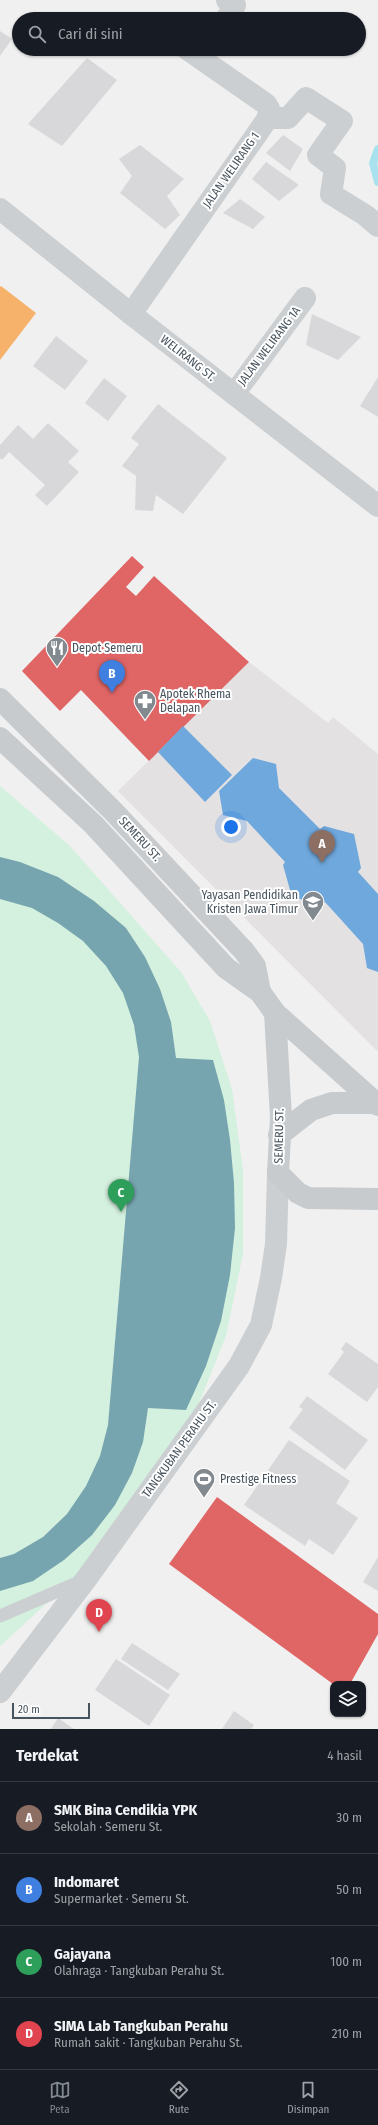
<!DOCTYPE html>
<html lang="id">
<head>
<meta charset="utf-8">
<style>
	:root { --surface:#171b24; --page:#20242c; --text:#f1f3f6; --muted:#9ea1a6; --line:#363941; --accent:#828a90 }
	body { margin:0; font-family:"Fira Sans Condensed",sans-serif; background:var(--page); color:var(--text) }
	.controls { position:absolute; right:12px; bottom:12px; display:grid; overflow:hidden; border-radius:8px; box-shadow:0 1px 3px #0004 }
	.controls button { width:36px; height:36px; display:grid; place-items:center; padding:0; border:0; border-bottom:1px solid var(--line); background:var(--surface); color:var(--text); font:20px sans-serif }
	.scale { position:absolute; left:12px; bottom:10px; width:78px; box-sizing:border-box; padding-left:4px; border:2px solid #47535d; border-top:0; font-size:11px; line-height:14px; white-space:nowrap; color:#47535d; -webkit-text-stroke:3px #fff; paint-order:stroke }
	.you { position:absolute; left:231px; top:827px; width:14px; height:14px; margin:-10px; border:3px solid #fff; border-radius:50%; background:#1a73e8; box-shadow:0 0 0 6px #1a73e833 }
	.badge { display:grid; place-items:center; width:26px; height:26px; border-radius:50%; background:var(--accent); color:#fff; font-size:13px; font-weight:700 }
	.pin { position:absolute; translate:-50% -33px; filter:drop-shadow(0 1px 2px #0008) }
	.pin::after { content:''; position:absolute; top:21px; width:14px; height:12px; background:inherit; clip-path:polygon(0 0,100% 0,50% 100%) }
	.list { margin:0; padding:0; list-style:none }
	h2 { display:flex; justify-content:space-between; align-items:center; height:52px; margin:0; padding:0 16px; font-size:17px }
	h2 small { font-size:13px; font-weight:400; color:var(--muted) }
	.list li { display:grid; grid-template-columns:26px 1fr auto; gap:12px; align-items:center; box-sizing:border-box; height:72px; padding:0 16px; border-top:1px solid var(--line) }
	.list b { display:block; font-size:15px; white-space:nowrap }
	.list p { margin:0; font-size:13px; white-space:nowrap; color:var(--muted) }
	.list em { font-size:13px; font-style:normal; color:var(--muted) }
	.icon { flex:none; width:22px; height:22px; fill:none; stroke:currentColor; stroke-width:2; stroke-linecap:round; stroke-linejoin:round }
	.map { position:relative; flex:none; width:378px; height:1729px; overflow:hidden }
	.search { position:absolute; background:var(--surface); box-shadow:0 1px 3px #0004; left:12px; right:12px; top:12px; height:44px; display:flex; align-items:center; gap:10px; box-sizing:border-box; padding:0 14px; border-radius:22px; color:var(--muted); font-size:15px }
	.sheet { height:340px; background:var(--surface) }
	nav { display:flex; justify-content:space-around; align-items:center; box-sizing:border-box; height:56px; border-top:1px solid var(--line); background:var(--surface); font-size:11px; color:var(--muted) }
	nav a { display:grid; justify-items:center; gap:2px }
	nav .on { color:var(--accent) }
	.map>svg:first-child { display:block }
</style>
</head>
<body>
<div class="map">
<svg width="378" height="1729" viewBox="0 0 378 1729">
	<rect width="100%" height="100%" fill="#f1f0f0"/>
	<!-- education -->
	<polygon fill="#e3e1e2" points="249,662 328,723 333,717 378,754 378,1052 118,791"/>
	<!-- green -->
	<polygon fill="#d4f0de" points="0,786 69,845 181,972 210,1021 232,1089 243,1170 243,1254 226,1336 195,1413 82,1571 0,1646"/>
	<!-- shops -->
	<g fill="#e06666">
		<polygon points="132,556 144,567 126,587 136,596 154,576 249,662 149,761 81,690 60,711 22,671"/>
		<polygon points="217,1497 378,1614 378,1634 350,1684 333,1684 169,1564"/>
	</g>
	<!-- schools -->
	<g fill="#6fa8dc">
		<polygon points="183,726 232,775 205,802 158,752"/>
		<polygon points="253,758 276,764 279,788 320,829 324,826 354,834 361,868 358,872 378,894 378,972 367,968 363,944 325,902 323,905 292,897 283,865 285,862 247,821 223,815 219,791"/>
	</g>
	<!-- health -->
	<polygon fill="#f6b26b" points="1,286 36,313 0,360 0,287"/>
	<!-- public -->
	<polygon fill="#76a5af" points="0,857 20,862 58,877 94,901 126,928 145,957 160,989 171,1022 176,1058 213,1060 224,1100 230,1140 234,1183 235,1228 230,1275 221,1321 206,1366 186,1410 148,1408 143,1442 132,1473 115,1505 92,1535 64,1560 33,1581 0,1591 0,1558 14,1554 43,1537 67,1514 86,1486 100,1456 108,1425 139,1057 134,1025 123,993 106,966 83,941 58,923 32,908 0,899"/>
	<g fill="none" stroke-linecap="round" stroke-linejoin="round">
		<!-- stream -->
		<polyline stroke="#a8e2ef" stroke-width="8" points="378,149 373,163 378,182"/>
	</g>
	<!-- building -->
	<g fill="#d8d8da">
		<polygon points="0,31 12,39 0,56"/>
		<polygon points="87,58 117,80 62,146 28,124"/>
		<polygon points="283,135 303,149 290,171 266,153"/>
		<polygon points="140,145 184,179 167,196 180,215 165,229 120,193 132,176 119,159"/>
		<polygon points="266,162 299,185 279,201 252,179"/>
		<polygon points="240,199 265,217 253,229 223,213"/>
		<polygon points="312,314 361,337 338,360 306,345"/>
		<polygon points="56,336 88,361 65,390 33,366"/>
		<polygon points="378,377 378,417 360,406"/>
		<polygon points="104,378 127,396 108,421 85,403"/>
		<polygon points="158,404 227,458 183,514 156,495 153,511 135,510 136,476 122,466 139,444 131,438"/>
		<polygon points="48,423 79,451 68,462 79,472 47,506 35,495 45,485 9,452 2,460 0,458 0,445 18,425 33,439"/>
		<polygon points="346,1342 378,1364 378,1387 367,1402 328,1374 344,1352 341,1349"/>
		<polygon points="307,1396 368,1440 345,1470 289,1428 303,1409 299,1407"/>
		<polygon points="289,1440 350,1481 336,1503 358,1518 333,1555 309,1539 305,1546 244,1505"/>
		<polygon points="378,1557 378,1591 363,1582"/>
		<polygon points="132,1643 180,1674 168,1690 121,1659"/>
		<polygon points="116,1659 170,1695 149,1726 95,1690"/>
		<polygon points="234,1711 254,1725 251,1729 222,1729"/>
		<polygon points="58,1718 74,1729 51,1729"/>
	</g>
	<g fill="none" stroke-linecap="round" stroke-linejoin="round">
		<!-- service -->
		<polyline stroke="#cccfd1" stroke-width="13" points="0,1616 79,1582"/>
		<!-- minor -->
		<g stroke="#cccfd1" stroke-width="22">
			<polyline points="226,19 235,5 227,0"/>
			<polyline points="268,118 288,118 306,98 342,121 318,155 335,168 331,194 365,215 378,226"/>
			<polyline points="0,209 131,314 378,506"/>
			<polyline points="131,314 268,118 269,109 266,104 187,49"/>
			<polyline points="234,394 305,298"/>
		</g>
		<!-- tertiary -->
		<polyline stroke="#cccfd1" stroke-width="22" points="0,1692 87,1578 239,1366 261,1325 271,1278 276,1244 278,1173"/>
		<!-- primary -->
		<g stroke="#c7cbce" stroke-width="22">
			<polyline points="0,699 114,812 244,951 255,966 260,992"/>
			<polyline points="0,738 93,824 226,968 260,992 275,1013 378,1105"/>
			<polyline points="275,1013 281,1117 278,1173 298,1193 308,1198 378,1199"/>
			<polyline points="279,1135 311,1110 332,1103 376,1103"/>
		</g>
	</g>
	<!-- icons -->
	<defs>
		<g id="restaurant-pin" transform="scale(1.15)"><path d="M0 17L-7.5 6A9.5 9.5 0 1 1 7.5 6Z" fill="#828a90" stroke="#fff"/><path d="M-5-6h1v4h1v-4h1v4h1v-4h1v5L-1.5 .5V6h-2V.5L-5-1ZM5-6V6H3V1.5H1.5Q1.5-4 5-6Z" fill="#fff"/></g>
		<g id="pharmacy-pin" transform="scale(1.15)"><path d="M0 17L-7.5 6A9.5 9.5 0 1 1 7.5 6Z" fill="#828a90" stroke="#fff"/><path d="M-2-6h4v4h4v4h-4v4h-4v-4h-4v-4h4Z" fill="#fff"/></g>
		<g id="school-pin" transform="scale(1.15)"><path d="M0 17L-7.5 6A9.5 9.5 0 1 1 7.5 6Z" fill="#828a90" stroke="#fff"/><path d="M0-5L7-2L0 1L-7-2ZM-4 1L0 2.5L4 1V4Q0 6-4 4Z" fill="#fff"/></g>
		<g id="stadium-pin" transform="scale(1.15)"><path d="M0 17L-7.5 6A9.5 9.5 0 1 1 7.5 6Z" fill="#828a90" stroke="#fff"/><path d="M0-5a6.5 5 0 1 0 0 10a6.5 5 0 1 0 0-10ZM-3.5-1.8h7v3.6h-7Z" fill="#fff"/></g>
	</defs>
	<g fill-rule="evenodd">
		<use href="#restaurant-pin" x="57" y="648"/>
		<use href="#pharmacy-pin" x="145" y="701"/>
		<use href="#school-pin" x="313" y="902"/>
		<use href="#stadium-pin" x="204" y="1479"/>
	</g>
	<g text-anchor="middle" stroke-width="4" stroke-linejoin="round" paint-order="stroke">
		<!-- street labels -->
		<g font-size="12" fill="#47535d" stroke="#fff">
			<text transform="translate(231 170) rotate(-55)" y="4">JALAN WELIRANG 1</text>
			<text transform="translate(269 346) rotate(-53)" y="4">JALAN WELIRANG 1A</text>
			<text transform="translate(188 358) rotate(38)" y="4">WELIRANG ST.</text>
			<text transform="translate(140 839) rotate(47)" y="4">SEMERU ST.</text>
			<text transform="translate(279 1136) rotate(-89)" y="4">SEMERU ST.</text>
			<text transform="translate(179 1449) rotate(-54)" y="4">TANGKUBAN PERAHU ST.</text>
		</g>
		<!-- poi labels -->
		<g font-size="12" fill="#47535d" stroke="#fff" text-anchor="start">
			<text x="72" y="652">Depot Semeru</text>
			<text x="160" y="698">Apotek Rhema<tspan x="160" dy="14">Delapan</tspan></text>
			<text x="298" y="899" text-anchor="end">Yayasan Pendidikan<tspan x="298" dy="14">Kristen Jawa Timur</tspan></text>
			<text x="220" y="1483">Prestige Fitness</text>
		</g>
	</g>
</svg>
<div class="controls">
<button><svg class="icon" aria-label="layers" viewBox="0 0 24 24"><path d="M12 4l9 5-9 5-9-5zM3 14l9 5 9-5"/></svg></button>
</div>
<div class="scale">20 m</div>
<div class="you"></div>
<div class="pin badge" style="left:322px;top:863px;background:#8d6e63">A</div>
<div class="pin badge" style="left:112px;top:693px;background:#3f7fe0">B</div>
<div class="pin badge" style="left:121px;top:1212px;background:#2e9e5b">C</div>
<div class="pin badge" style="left:99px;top:1632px;background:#e0444e">D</div>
<div class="search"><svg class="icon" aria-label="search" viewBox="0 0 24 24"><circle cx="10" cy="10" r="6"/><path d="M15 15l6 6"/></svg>Cari di sini</div>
</div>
<section class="sheet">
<h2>Terdekat<small>4 hasil</small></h2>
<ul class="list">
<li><span class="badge" style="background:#8d6e63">A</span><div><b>SMK Bina Cendikia YPK</b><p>Sekolah · Semeru St.</p></div><em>30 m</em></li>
<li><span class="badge" style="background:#3f7fe0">B</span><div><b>Indomaret</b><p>Supermarket · Semeru St.</p></div><em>50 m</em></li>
<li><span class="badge" style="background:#2e9e5b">C</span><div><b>Gajayana</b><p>Olahraga · Tangkuban Perahu St.</p></div><em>100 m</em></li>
<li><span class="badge" style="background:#e0444e">D</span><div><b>SIMA Lab Tangkuban Perahu</b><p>Rumah sakit · Tangkuban Perahu St.</p></div><em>210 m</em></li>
</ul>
</section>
<nav>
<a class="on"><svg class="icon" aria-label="map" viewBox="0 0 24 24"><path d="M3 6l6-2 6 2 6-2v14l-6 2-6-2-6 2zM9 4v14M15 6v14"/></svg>Peta</a>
<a><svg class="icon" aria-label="directions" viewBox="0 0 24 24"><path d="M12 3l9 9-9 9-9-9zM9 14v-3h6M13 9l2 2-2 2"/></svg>Rute</a>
<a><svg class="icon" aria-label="saved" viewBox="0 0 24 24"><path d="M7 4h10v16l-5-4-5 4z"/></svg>Disimpan</a>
</nav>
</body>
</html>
